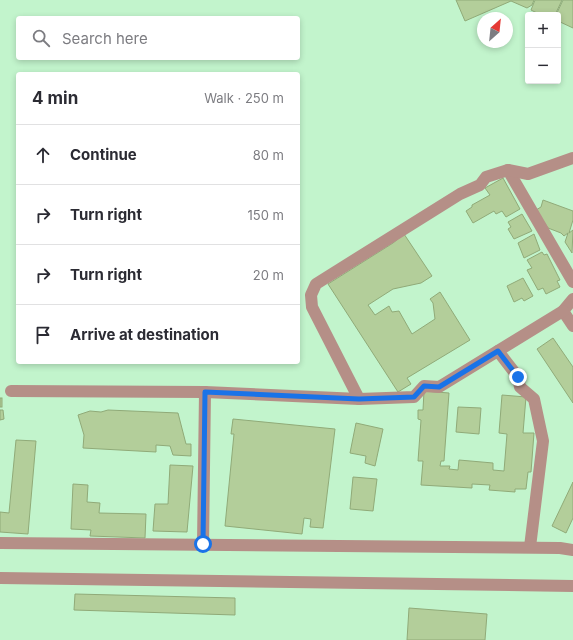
<!DOCTYPE html>
<html lang="en">
<head>
<meta charset="utf-8">
<style>
	:root { --surface:#fff; --page:#f2f2f3; --text:#2b2b33; --muted:#7c7c81; --line:#e1e1e2 }
	body { margin:0; font-family:Inter,sans-serif; background:var(--page); color:var(--text) }
	.controls { position:absolute; right:12px; top:12px; display:grid; overflow:hidden; border-radius:4px; box-shadow:0 2px 6px #0003 }
	.controls button { width:36px; height:36px; display:grid; place-items:center; padding:0; border:0; border-bottom:1px solid var(--line); background:var(--surface); color:var(--text); font:20px sans-serif }
	.compass { position:absolute; left:477px; top:12px; width:36px; height:36px; border-radius:50%; background:var(--surface); box-shadow:0 2px 6px #0003; rotate:27deg }
	.stop { position:absolute; width:12px; height:12px; margin:-9px; border:3px solid #1a73e8; border-radius:50%; background:#fff }
	.stop.end { background:#1a73e8; border-color:#fff; box-shadow:0 1px 4px #0008 }
	.list { margin:0; padding:0; list-style:none }
	h2 { display:flex; justify-content:space-between; align-items:center; height:52px; margin:0; padding:0 16px; font-size:17px }
	h2 small { font-size:13px; font-weight:400; color:var(--muted) }
	.list li { display:grid; grid-template-columns:26px 1fr auto; gap:12px; align-items:center; box-sizing:border-box; height:60px; padding:0 16px; border-top:1px solid var(--line) }
	.list b { display:block; font-size:15px; white-space:nowrap }
	.list em { font-size:13px; font-style:normal; color:var(--muted) }
	.icon { flex:none; width:22px; height:22px; fill:none; stroke:currentColor; stroke-width:2; stroke-linecap:round; stroke-linejoin:round }
	.map { position:relative; flex:none; width:573px; height:640px; overflow:hidden }
	.search { position:absolute; background:var(--surface); box-shadow:0 2px 6px #0003; left:16px; top:16px; width:284px; height:44px; display:flex; align-items:center; gap:10px; box-sizing:border-box; padding:0 14px; border-radius:4px; color:var(--muted); font-size:15px }
	.panel { position:absolute; background:var(--surface); box-shadow:0 2px 6px #0003; left:16px; top:72px; width:284px; height:292px; border-radius:4px }
	.map>svg:first-child { display:block }
</style>
</head>
<body>
<div class="map">
<svg width="573" height="640" viewBox="0 0 573 640">
	<rect width="100%" height="100%" fill="#c2f4cc"/>
	<!-- building -->
	<g fill="#b3ce9a" stroke="#90aa78">
		<polygon points="456,0 534,0 532,5 527,8 511,1 465,21"/>
		<polygon points="535,0 562,0 555,15 541,15 531,10"/>
		<polygon points="563,0 573,0 573,28 558,21 558,15 556,15"/>
		<polygon points="503,178 520,209 506,217 502,211 496,214 494,211 473,223 466,211 472,207 472,205 490,195 485,188"/>
		<polygon points="543,200 573,211 573,220 569,233 573,230 572,253 565,242 568,233 564,236 561,233 548,228 536,210 541,207"/>
		<polygon points="522,214 532,231 514,239 508,229 511,227 508,222"/>
		<polygon points="404,234 432,276 421,283 393,289 368,305 375,315 389,306 392,312 399,311 412,334 435,319 433,303 430,299 440,292 470,340 407,378 411,384 398,392 328,284 393,243"/>
		<polygon points="534,234 540,250 524,258 518,243"/>
		<polygon points="542,252 544,255 547,254 560,280 557,281 560,287 546,294 543,288 538,290 527,270 532,268 527,260"/>
		<polygon points="523,278 533,296 524,301 522,298 514,302 507,286"/>
		<polygon points="553,338 573,367 573,403 537,349"/>
		<polygon points="424,391 449,393 444,461 441,461 440,466 450,466 449,469 458,470 459,460 493,463 493,470 504,471 507,434 499,433 502,395 526,397 523,433 534,433 531,472 528,472 526,489 515,489 515,492 489,490 490,485 472,484 472,488 421,485 423,461 418,461 421,420 418,419 418,410 423,410"/>
		<rect x="0" y="398" width="2" height="9"/>
		<polygon points="458,407 481,408 479,434 456,432"/>
		<polygon points="0,410 3,410 4,419 0,420"/>
		<polygon points="108,410 178,413 186,444 191,444 191,456 173,455 170,446 156,445 156,452 83,448 84,435 78,415 90,411 101,412"/>
		<polygon points="233,419 335,429 323,528 310,527 311,519 304,518 302,534 225,526 234,434 231,434"/>
		<polygon points="356,423 383,429 375,466 365,463 366,456 350,453"/>
		<polygon points="16,440 36,441 28,534 0,532 0,512 9,513"/>
		<polygon points="170,465 193,466 187,532 153,531 155,504 168,504"/>
		<polygon points="353,477 377,479 373,511 350,509"/>
		<polygon points="573,482 573,518 566,533 552,526"/>
		<polygon points="73,484 88,485 87,502 100,503 99,513 146,514 145,538 90,536 91,530 71,529"/>
		<polygon points="75,594 235,598 235,615 74,610"/>
		<polygon points="409,608 487,614 485,640 407,640"/>
	</g>
	<g fill="none" stroke-linecap="round" stroke-linejoin="round">
		<!-- minor -->
		<g stroke="#b58f87" stroke-width="12">
			<polyline points="508,170 573,282"/>
			<polyline points="573,299 563,311 573,326"/>
			<polyline points="498,351 518,377 520,387 534,399 543,441 530,547"/>
			<polyline points="11,391 205,392 359,399 414,397 424,386 439,387 563,311"/>
			<polyline points="359,399 312,307 311,295 316,284 460,194 480,185 486,177 508,170 528,174 573,158"/>
			<polyline points="0,543 560,548 573,550"/>
			<polyline points="203,544 205,392"/>
			<polyline points="0,578 573,586"/>
		</g>
	</g>
	<g fill="none" stroke-linecap="round" stroke-linejoin="round">
		<!-- route -->
		<polyline stroke="#1a73e8" stroke-width="5" points="203,544 205,392 359,399 414,397 424,386 439,387 498,351 518,377"/>
	</g>
</svg>
<div class="controls">
<button>+</button>
<button>−</button>
</div>
<svg class="compass" viewBox="-18 -18 36 36"><path d="M0-13l5 13h-10z" fill="#e53935"/><path d="M0 13l5-13h-10z" fill="#7c7c81"/></svg>
<div class="stop" style="left:203px;top:544px"></div>
<div class="stop end" style="left:518px;top:377px"></div>
<div class="search"><svg class="icon" aria-label="search" viewBox="0 0 24 24"><circle cx="10" cy="10" r="6"/><path d="M15 15l6 6"/></svg>Search here</div>
<section class="panel">
<h2>4 min<small>Walk · 250 m</small></h2>
<ul class="list">
<li><svg class="icon" aria-label="ahead" viewBox="0 0 24 24"><path d="M12 20V5M6 11l6-6 6 6"/></svg><div><b>Continue</b></div><em>80 m</em></li>
<li><svg class="icon" aria-label="right" viewBox="0 0 24 24"><path d="M7 20v-9h11M14 6l5 5-5 5"/></svg><div><b>Turn right</b></div><em>150 m</em></li>
<li><svg class="icon" aria-label="right" viewBox="0 0 24 24"><path d="M7 20v-9h11M14 6l5 5-5 5"/></svg><div><b>Turn right</b></div><em>20 m</em></li>
<li><svg class="icon" aria-label="arrive" viewBox="0 0 24 24"><path d="M6 21V4h12l-3 4 3 4H6"/></svg><div><b>Arrive at destination</b></div></li>
</ul>
</section>
</div>
</body>
</html>
